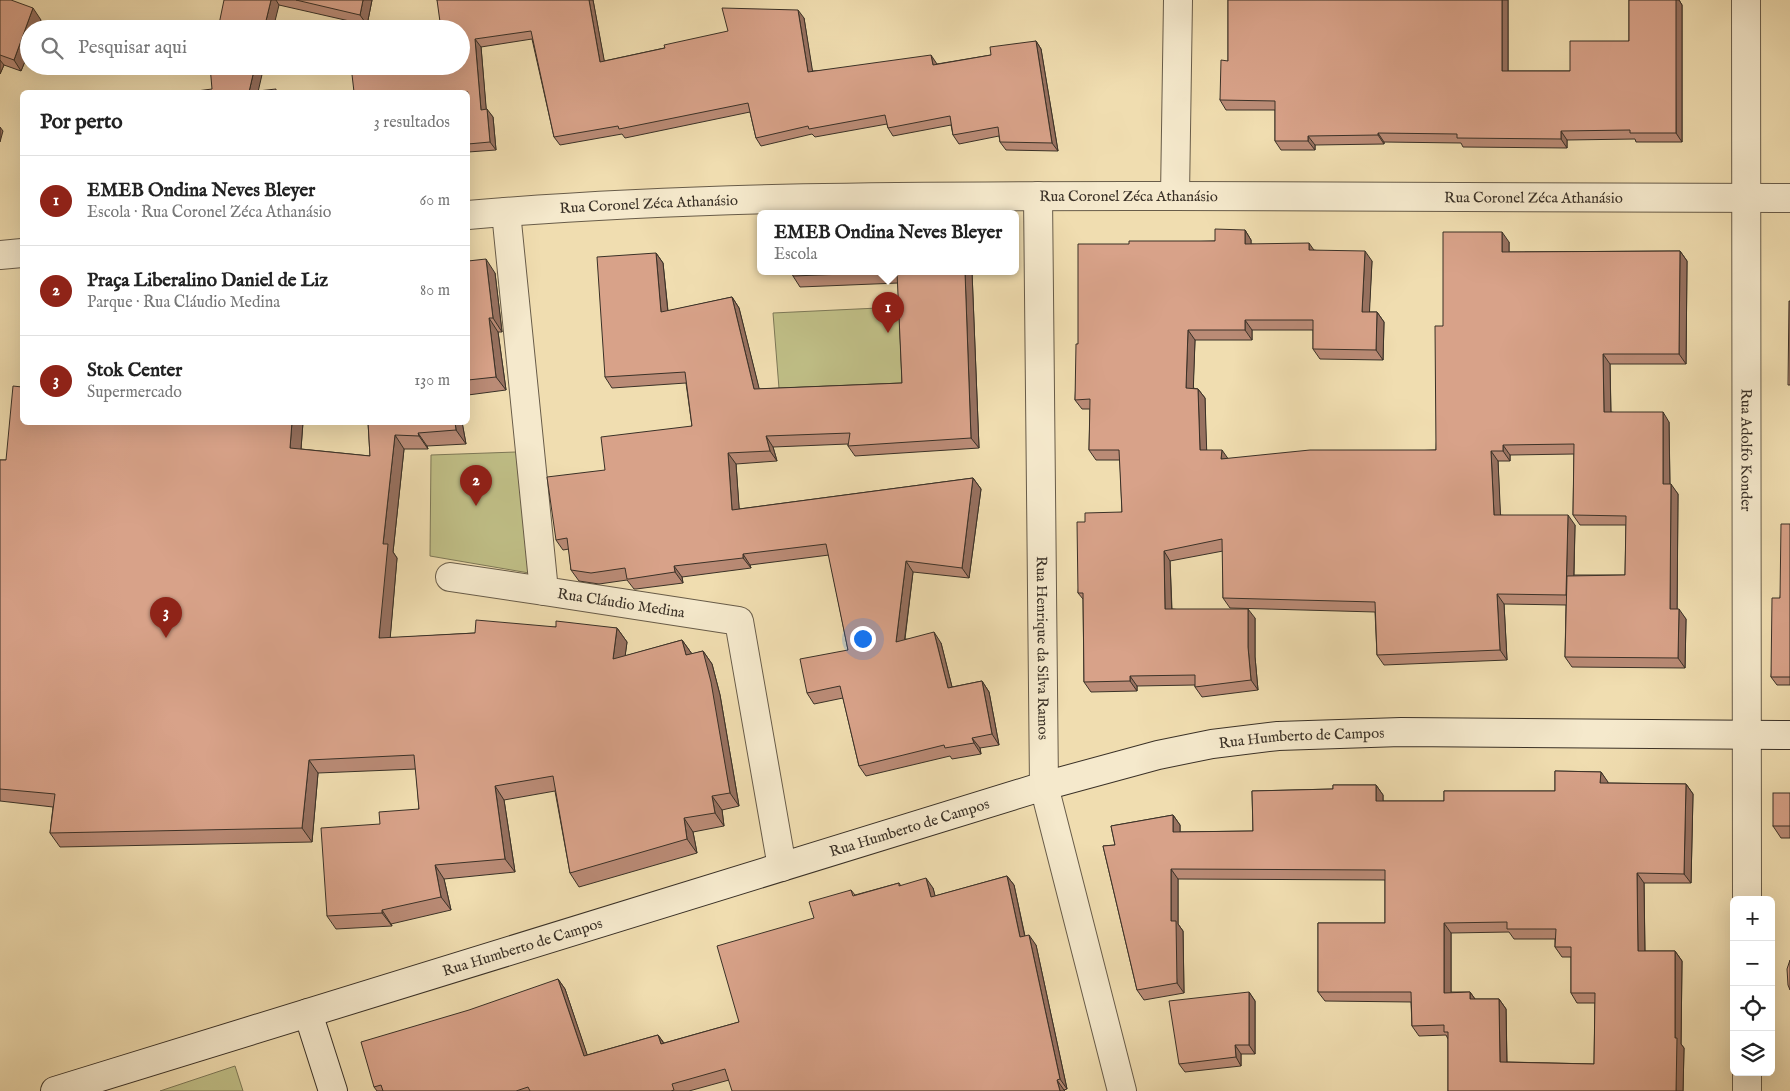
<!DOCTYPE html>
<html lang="pt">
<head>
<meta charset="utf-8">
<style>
	:root { --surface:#fff; --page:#f6f6f6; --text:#222; --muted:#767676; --line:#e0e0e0; --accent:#8f2418 }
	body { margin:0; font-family:"IM FELL English",serif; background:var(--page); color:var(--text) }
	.controls { position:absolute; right:15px; bottom:15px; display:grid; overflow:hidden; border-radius:8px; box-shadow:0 5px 20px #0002 }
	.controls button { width:45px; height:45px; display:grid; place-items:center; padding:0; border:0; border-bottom:1px solid var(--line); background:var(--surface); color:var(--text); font:25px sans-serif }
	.you { position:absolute; left:862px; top:638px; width:18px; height:18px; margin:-12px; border:4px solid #fff; border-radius:50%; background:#1a73e8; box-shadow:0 0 0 8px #1a73e833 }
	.badge { display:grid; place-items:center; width:32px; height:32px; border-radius:50%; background:var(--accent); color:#fff; font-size:16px; font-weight:700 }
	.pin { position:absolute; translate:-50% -41px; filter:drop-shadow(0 1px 2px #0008) }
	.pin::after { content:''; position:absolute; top:26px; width:18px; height:15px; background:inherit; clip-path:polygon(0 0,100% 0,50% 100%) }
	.popup { position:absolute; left:757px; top:210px; width:262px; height:65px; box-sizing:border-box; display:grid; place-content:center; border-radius:8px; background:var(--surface); filter:drop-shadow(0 1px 4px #0005); font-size:16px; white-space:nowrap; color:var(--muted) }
	.popup b { font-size:19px; color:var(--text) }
	.popup::after { content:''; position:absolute; left:50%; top:100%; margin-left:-10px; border:10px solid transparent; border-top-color:var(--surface) }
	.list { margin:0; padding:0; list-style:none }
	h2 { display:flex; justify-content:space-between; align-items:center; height:65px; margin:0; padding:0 20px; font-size:21px }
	h2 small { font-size:16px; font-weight:400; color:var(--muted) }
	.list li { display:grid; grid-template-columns:32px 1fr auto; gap:15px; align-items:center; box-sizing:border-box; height:90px; padding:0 20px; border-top:1px solid var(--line) }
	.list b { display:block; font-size:19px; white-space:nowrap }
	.list p { margin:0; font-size:16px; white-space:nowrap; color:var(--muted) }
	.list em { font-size:16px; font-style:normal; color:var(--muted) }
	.icon { flex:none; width:28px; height:28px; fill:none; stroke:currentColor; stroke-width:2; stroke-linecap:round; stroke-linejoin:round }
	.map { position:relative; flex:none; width:1790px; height:1091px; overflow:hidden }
	.search { position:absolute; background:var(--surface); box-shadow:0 5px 20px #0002; left:20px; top:20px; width:450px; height:55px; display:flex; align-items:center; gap:12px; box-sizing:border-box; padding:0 18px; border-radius:28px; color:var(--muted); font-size:19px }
	.panel { position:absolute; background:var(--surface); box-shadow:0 5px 20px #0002; left:20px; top:90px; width:450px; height:335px; border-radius:8px }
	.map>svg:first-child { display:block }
</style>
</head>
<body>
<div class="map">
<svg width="1790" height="1091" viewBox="0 0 1790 1091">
	<rect width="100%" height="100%" fill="#f0ddb0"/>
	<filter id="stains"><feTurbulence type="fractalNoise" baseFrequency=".004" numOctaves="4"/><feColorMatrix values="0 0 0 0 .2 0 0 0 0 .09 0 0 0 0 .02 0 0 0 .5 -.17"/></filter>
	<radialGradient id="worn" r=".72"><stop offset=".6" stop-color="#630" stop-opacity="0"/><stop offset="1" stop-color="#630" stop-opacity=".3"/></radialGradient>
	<!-- green -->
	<g fill="#c0bf87" stroke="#7d7857">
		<polygon points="899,307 903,394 780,401 773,313"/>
		<polygon points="516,452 529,573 430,556 431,455"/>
		<polygon points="235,1066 243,1091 160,1091"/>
	</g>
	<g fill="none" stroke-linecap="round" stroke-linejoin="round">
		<!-- street casing -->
		<g stroke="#685c49" stroke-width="30">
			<g id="street">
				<path id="s1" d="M1746,0l1,900"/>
				<path id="s2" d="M1038,196l6,590 78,305"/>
				<polyline points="1175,196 1178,0"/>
				<path id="s3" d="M506,212l38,379 195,30 43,246"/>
				<path id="s4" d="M468,215c234,-20 469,-19 704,-19 206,1 412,2 618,2"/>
				<polyline points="0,255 22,253"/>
				<polyline points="450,577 544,591"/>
				<polyline points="1747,1072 1747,1091"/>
			</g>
		</g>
		<!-- secondary casing -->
		<g stroke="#3a3127" stroke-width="30">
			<g id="secondary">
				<polyline points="308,1013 333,1091"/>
				<path id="s5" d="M55,1091l989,-305 114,-31 54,-11 66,-8 123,-4 389,3"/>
			</g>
		</g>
		<!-- street -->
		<use href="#street" stroke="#f5e9cc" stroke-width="28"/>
		<!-- secondary -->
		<use href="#secondary" stroke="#f5e9cc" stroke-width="28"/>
	</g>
	<!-- wall -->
	<g fill="#ba8b76" stroke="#3a3127" fill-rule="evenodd">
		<polygon points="0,0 41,20 21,71 4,65 0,74"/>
		<polygon points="224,0 372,0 367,25 279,5"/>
		<polygon points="437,0 593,0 604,61 804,18 812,71 937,64 991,55 1036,41 1041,49 1058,151 1006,150 1000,142 999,136 959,144 953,135 951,125 893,136 888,128 887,124 815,137 812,134 761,146 756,138 750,112 625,138 622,134 560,145 554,137 532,39 481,47 486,109 493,117 496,150 468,152 468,92 461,66"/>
		<polygon points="1228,0 1508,0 1508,71 1570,71 1629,41 1629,0 1679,0 1682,5 1682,142 1636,142 1635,139 1567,140 1567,148 1463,147 1461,143 1384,142 1384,144 1315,145 1315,150 1281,150 1275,141 1275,110 1226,110 1220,100 1228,61"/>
		<path d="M1245,230l6,10v4l63,6 58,11 -3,51h8l7,10 -1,38 -63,-1 -7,-10v-19h-61v10h-57l-2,48 5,1 7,9 1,52 22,9 208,-9 7,-124 66,-84v10l171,-1 7,10 -1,103h-76l1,48 58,10 1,62 8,10 -1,115 9,10 -1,49 -113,-1 -7,-10 1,-52 -62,-1 3,56 -123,5 -7,-10 -2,-43 -145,-4 -7,-10v-47l-53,10 2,48 83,9v39l3,33 -56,7 -7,-10v-2l-58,1v5l-46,1 -7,-10 -1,-83 -5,-6 7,-71 37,-10 -2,-52h-24l-7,-10 1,-41h-8l-7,-9 3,-56 51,-100 86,-3zM1574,454l-1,61 7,10h46l-1,50h-51l1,-50 -75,-10 -2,-54h12v-6z"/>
		<polygon points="656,253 663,263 668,311 732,297 739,308 759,389 902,383 898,283 800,287 793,276 792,272 972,272 979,448 855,456 848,446 848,444 773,447 777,461 736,464 739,509 973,478 981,489 969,578 913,572 905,639 941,643 952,687 982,681 989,692 999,745 980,748 981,754 952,759 950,756 866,776 859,766 843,698 814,704 807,693 848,650 829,555 750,565 751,568 682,577 683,583 636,589 634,589 627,580 599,584 579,581 571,570 569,549 563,550 556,540 605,470 692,426 686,383 612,388 605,377"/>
		<polygon points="468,261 495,273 502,332 498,332 506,390 468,395"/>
		<polygon points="303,422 301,449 370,456 368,422 462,422 466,444 427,446 428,449 404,449 393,552 397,558 390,638 475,633 556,627 617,628 627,642 625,656 682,640 692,654 703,651 712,664 720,695 739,806 722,810 724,826 693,832 697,853 579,887 570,873 555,791 504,800 515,872 444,879 451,910 391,924 392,926 336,929 327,916 380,824 419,809 416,769 318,773 312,842 60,847 50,833 53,807 0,801 0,460 6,460"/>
		<polygon points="1790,524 1790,685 1777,685 1771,677 1780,598"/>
		<path d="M1555,771l46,1 7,11 78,1 7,10 -2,89h-47l1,68h30l7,10 -1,83 3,4 -1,43h-235v-52l-2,-4 -27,1 -7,-10 -1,-24 -86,-1 -7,-9v-69h67v-43l-207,-1v45l5,7 1,62 -40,7 -7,-10 -34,-144 12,-1 -4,-19 62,-11 7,10v7l73,-1 -1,-40 81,-2v-4h43l7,10v6h61v-10h111zM1509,932l5,7h41v8l7,10h9v36l6,10h18l-1,61 -87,-2 -1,-53 -7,-10h-24l-5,-7h-19v-59z"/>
		<polygon points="1790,793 1790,838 1781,838 1773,826"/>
		<polygon points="1007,876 1014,885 1025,936 1036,945 1067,1089 1064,1090 729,1080 689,1091 377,1091 374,1087 558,979 565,989 587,1055 658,1035 664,1043 739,1022 814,918 851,890 855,895 899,883 901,886 933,888 935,896"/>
		<polygon points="1249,992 1255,1001 1255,1054 1241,1054 1241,1066 1185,1072 1179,1064"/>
	</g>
	<!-- shaded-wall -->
	<g fill="#977160" stroke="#3a3127">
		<polygon points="271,0 276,0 279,5 273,29 264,29"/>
		<polygon points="363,0 372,0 367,25 360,15"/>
		<polygon points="589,0 593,0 606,70 600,62"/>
		<polygon points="1502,0 1508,0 1508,80 1502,71"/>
		<polygon points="1675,0 1679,0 1682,5 1682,142 1676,133"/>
		<polygon points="33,8 41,20 38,29 29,29 29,52 21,71 14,60"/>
		<polygon points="798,10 804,18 814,80 808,72"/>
		<polygon points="475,39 481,47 487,118 481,110"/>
		<polygon points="1036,41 1041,49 1058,151 1052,143"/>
		<polygon points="931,55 937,64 938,73 933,65"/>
		<polygon points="0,60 4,65 0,74"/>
		<polygon points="255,66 264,66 258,92 249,92"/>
		<polygon points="487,109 493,117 496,150 490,142"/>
		<polygon points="0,127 3,131 0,142"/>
		<polygon points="1561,131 1567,140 1567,148 1561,139"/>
		<polygon points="1378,133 1384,142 1384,144 1378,135"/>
		<polygon points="1308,136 1315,145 1315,150 1308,141"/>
		<polygon points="1245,230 1251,240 1251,254 1245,244"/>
		<polygon points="1502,232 1509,242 1509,262 1502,252"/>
		<polygon points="1309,243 1316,253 1309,250"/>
		<polygon points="1365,251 1372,261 1369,322 1362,312"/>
		<polygon points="1680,251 1687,261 1686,364 1679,354"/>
		<polygon points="656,253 663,263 669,323 661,312"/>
		<polygon points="486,259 495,273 502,332 493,318"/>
		<polygon points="965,272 972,272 979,448 971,438"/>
		<polygon points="732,297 739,308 762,400 754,389"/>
		<polygon points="1377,312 1384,322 1383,360 1376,350"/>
		<polygon points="489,318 498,332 506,390 496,377"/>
		<polygon points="1245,320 1252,330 1252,340 1245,330"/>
		<polygon points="1188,330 1195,340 1193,398 1186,388"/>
		<polygon points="1603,354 1610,364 1611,422 1604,412"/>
		<polygon points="1198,389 1205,398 1207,460 1200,450"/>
		<polygon points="1663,412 1669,422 1670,494 1663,484"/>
		<polygon points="292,422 303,422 300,462 290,448"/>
		<polygon points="455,422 462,422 466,444 456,430"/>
		<polygon points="418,433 427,446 428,449 419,436"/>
		<polygon points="395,435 404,449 393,552 397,558 389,652 379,638 383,544"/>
		<polygon points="766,436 773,447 777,461 770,451"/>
		<polygon points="1503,445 1510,455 1510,461 1503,451"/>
		<polygon points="1222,450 1229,460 1221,459"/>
		<polygon points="1491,451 1498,461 1501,525 1494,515"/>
		<polygon points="728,453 736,464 740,520 732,510"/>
		<polygon points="973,478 981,489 969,578 962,568"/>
		<polygon points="1671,484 1678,494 1677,619 1670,609"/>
		<polygon points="1568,515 1575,525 1573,605 1566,595"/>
		<polygon points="1164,551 1170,561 1172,619 1165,609"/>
		<polygon points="743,554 750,565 751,568 743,558"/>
		<polygon points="906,561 913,572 903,652 896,642"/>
		<polygon points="674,566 682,577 683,583 675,572"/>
		<polygon points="1497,594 1504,604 1507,660 1500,650"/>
		<polygon points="1248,609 1255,618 1255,657 1258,690 1251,680 1248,647"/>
		<polygon points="1679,609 1686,619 1685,668 1678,658"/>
		<polygon points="617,628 627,642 623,672 613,659"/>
		<polygon points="934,632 941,643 955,699 948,688"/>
		<polygon points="682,640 692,654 686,655"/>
		<polygon points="703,651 712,664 720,695 739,806 730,793"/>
		<polygon points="1130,676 1137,686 1137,691 1130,681"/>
		<polygon points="982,681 989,692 999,745 992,734"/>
		<polygon points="972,738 980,748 981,754 974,743"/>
		<polygon points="309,760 318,773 312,842 302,828"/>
		<polygon points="1601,772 1608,782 1607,793 1600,783"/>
		<polygon points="1686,784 1693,794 1691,883 1684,874"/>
		<polygon points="1376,785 1383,795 1383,811 1376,801"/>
		<polygon points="495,786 504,800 515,872 505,859"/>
		<polygon points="712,796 722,810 724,826 715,813"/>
		<polygon points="1173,815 1180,825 1180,842 1173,832"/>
		<polygon points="684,818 693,832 697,853 687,839"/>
		<polygon points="435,865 444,879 451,910 441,897"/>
		<polygon points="1171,869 1178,879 1178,924 1183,931 1184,993 1177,983 1171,921"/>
		<polygon points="1637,873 1644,883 1645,961 1638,951"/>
		<polygon points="1007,876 1014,885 1027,947 1020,937"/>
		<polygon points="926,878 933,888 938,907 931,897"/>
		<polygon points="382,910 391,924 392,926 382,913"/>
		<polygon points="1444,923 1451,933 1451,1002 1444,993"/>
		<polygon points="1029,935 1036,945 1067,1089 1060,1079"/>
		<polygon points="1675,951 1682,961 1681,1044 1684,1048 1683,1091 1676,1091 1675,1038"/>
		<polygon points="558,979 565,989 591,1066 584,1056"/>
		<polygon points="1249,992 1255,1001 1255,1054 1249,1045"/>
		<polygon points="1470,992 1477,1002 1470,999"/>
		<polygon points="1499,999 1506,1009 1507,1072 1500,1062"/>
		<polygon points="658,1035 665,1045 661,1044"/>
		<polygon points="1235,1045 1241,1054 1241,1066 1236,1057"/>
		<polygon points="1057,1080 1064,1090 1065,1091 1060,1091"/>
	</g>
	<!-- building -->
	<g fill="#d8a289" stroke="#3a3127" fill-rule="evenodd">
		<polygon points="0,0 11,0 33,8 14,60 0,55"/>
		<polygon points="224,0 271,0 264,29 218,29"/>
		<polygon points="296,0 363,0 360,15"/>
		<polygon points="437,0 589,0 600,62 665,48 664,45 728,31 722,8 798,10 808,72 931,55 933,65 991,55 990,47 1036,41 1052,143 1000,142 998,127 953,135 950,116 888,128 885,115 809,129 808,126 756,138 748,103 619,129 618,126 554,137 531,31 475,39 481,110 487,109 490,142 468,144 468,92 354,92 351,66 461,66 461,29 441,29"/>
		<polygon points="1228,0 1502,0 1502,71 1570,71 1570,41 1629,41 1629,0 1676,0 1676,133 1630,133 1630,130 1561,131 1561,139 1457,138 1457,134 1378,133 1378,135 1308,136 1308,141 1275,141 1275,101 1220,100 1221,60 1228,61"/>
		<polygon points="210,66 255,66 249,92 276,89 276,92 189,92 212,89"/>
		<polygon points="1215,229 1245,230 1245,244 1309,243 1309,250 1365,251 1362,312 1377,312 1376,350 1313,349 1313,320 1245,320 1245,330 1188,330 1186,388 1198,389 1200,450 1222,450 1221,459 1310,450 1436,450 1435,326 1443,326 1443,232 1502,232 1502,252 1680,251 1679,354 1603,354 1604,412 1663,412 1663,484 1671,484 1670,609 1679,609 1678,658 1565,657 1567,576 1625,575 1626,516 1573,515 1574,444 1503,445 1503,451 1491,451 1494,515 1568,515 1566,595 1497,594 1500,650 1377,655 1375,602 1223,598 1222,539 1164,551 1165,609 1248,609 1248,647 1251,680 1195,687 1195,675 1130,676 1130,681 1084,682 1083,593 1078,593 1077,522 1085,522 1085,513 1122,512 1119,450 1089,450 1090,399 1075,400 1076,344 1078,344 1078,244 1129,244 1129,241 1215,241"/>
		<polygon points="656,253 661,312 732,297 754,389 902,383 897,272 793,276 792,272 965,272 971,438 848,446 850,433 766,436 770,451 728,453 732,510 973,478 962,568 906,561 896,642 934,632 948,688 982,681 992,734 972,738 974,743 945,748 944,745 859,766 840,686 807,693 800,659 848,650 826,544 743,554 743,558 674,566 675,572 629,579 627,579 625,568 591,573 571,570 567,538 556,540 547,477 605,470 601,437 692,426 685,372 605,377 597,257"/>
		<polygon points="486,259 493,318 489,318 496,377 468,380 468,261"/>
		<polygon points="1789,301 1790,301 1790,385 1788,385"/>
		<polygon points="13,386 22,387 22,422 292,422 290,448 370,456 368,422 455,422 456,430 418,433 419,436 395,435 383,544 388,544 379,638 475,633 476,620 556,627 556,621 617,628 613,659 682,640 686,655 703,651 711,682 730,793 712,796 715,813 684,818 687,839 570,873 553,776 495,786 505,859 435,865 441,897 382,910 382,913 327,916 321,828 380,824 379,812 419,809 414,755 309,760 302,828 50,833 55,794 0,789 0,460 6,460"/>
		<polygon points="1781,524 1790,524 1790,677 1771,677 1772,598 1780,598"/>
		<path d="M1555,771l46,1 -1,11 86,1 -2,90 -47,-1 1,78h37v87h2l-1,53h-228v-59h-4v-7l-32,1 -1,-34h-93v-69h67v-53l-214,-1v52h5l1,62 -40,7 -34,-144 12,-1 -4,-19 62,-11v17l80,-1 -1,-40 81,-2v-4h43v16h68v-10h111zM1507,922v7h49l-1,18h16v46h24l-1,71 -94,-2 -1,-63h-29v-7l-26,1v-70z"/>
		<rect x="1773" y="793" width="17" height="33"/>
		<polygon points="1007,876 1020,937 1029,935 1060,1079 1057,1080 1060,1091 732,1091 725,1069 672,1084 674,1090 671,1091 530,1091 528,1087 516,1091 383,1091 381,1085 374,1087 361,1042 469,1010 558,979 584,1056 658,1035 661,1044 739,1022 717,946 814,918 809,902 851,890 853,896 899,883 899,886 926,878 931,897"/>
		<polygon points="1790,960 1790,990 1788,985 1787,969"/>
		<polygon points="1249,992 1249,1045 1235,1045 1236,1057 1179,1064 1169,1001"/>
	</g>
	<g text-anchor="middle" stroke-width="5" stroke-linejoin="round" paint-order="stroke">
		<!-- street labels -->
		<g font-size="15" fill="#3a3127" stroke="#f5e9cc">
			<text dy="5" stroke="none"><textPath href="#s4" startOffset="661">Rua Coronel Zéca Athanásio</textPath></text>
			<text dy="5" stroke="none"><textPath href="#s4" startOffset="1066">Rua Coronel Zéca Athanásio</textPath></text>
			<text dy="5" stroke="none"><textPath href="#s4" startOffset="181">Rua Coronel Zéca Athanásio</textPath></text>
			<text dy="5" stroke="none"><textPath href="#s1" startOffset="450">Rua Adolfo Konder</textPath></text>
			<text dy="5" stroke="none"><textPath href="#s3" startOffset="459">Rua Cláudio Medina</textPath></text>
			<text dy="5" stroke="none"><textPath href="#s2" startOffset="452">Rua Henrique da Silva Ramos</textPath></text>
			<text dy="5" stroke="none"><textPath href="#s5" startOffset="1298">Rua Humberto de Campos</textPath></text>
			<text dy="5" stroke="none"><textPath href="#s5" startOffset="894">Rua Humberto de Campos</textPath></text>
			<text dy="5" stroke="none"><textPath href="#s5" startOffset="489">Rua Humberto de Campos</textPath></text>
		</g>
	</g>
	<rect width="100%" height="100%" filter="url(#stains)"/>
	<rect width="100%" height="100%" fill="url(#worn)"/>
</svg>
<div class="controls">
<button>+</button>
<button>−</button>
<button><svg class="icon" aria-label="locate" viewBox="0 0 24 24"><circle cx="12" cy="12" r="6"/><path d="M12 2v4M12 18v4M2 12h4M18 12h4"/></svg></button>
<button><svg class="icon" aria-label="layers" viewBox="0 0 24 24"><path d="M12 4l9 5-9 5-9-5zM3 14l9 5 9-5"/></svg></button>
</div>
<div class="you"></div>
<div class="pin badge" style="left:888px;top:333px">1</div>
<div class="popup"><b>EMEB Ondina Neves Bleyer</b>Escola</div>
<div class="pin badge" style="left:476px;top:506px">2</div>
<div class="pin badge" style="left:166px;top:638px">3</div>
<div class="search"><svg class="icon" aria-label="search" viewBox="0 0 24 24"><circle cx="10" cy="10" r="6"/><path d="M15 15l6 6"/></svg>Pesquisar aqui</div>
<section class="panel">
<h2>Por perto<small>3 resultados</small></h2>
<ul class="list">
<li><span class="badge">1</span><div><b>EMEB Ondina Neves Bleyer</b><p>Escola · Rua Coronel Zéca Athanásio</p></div><em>60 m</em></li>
<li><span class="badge">2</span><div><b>Praça Liberalino Daniel de Liz</b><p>Parque · Rua Cláudio Medina</p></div><em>80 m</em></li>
<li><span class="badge">3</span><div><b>Stok Center</b><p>Supermercado</p></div><em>130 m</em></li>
</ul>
</section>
</div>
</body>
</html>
